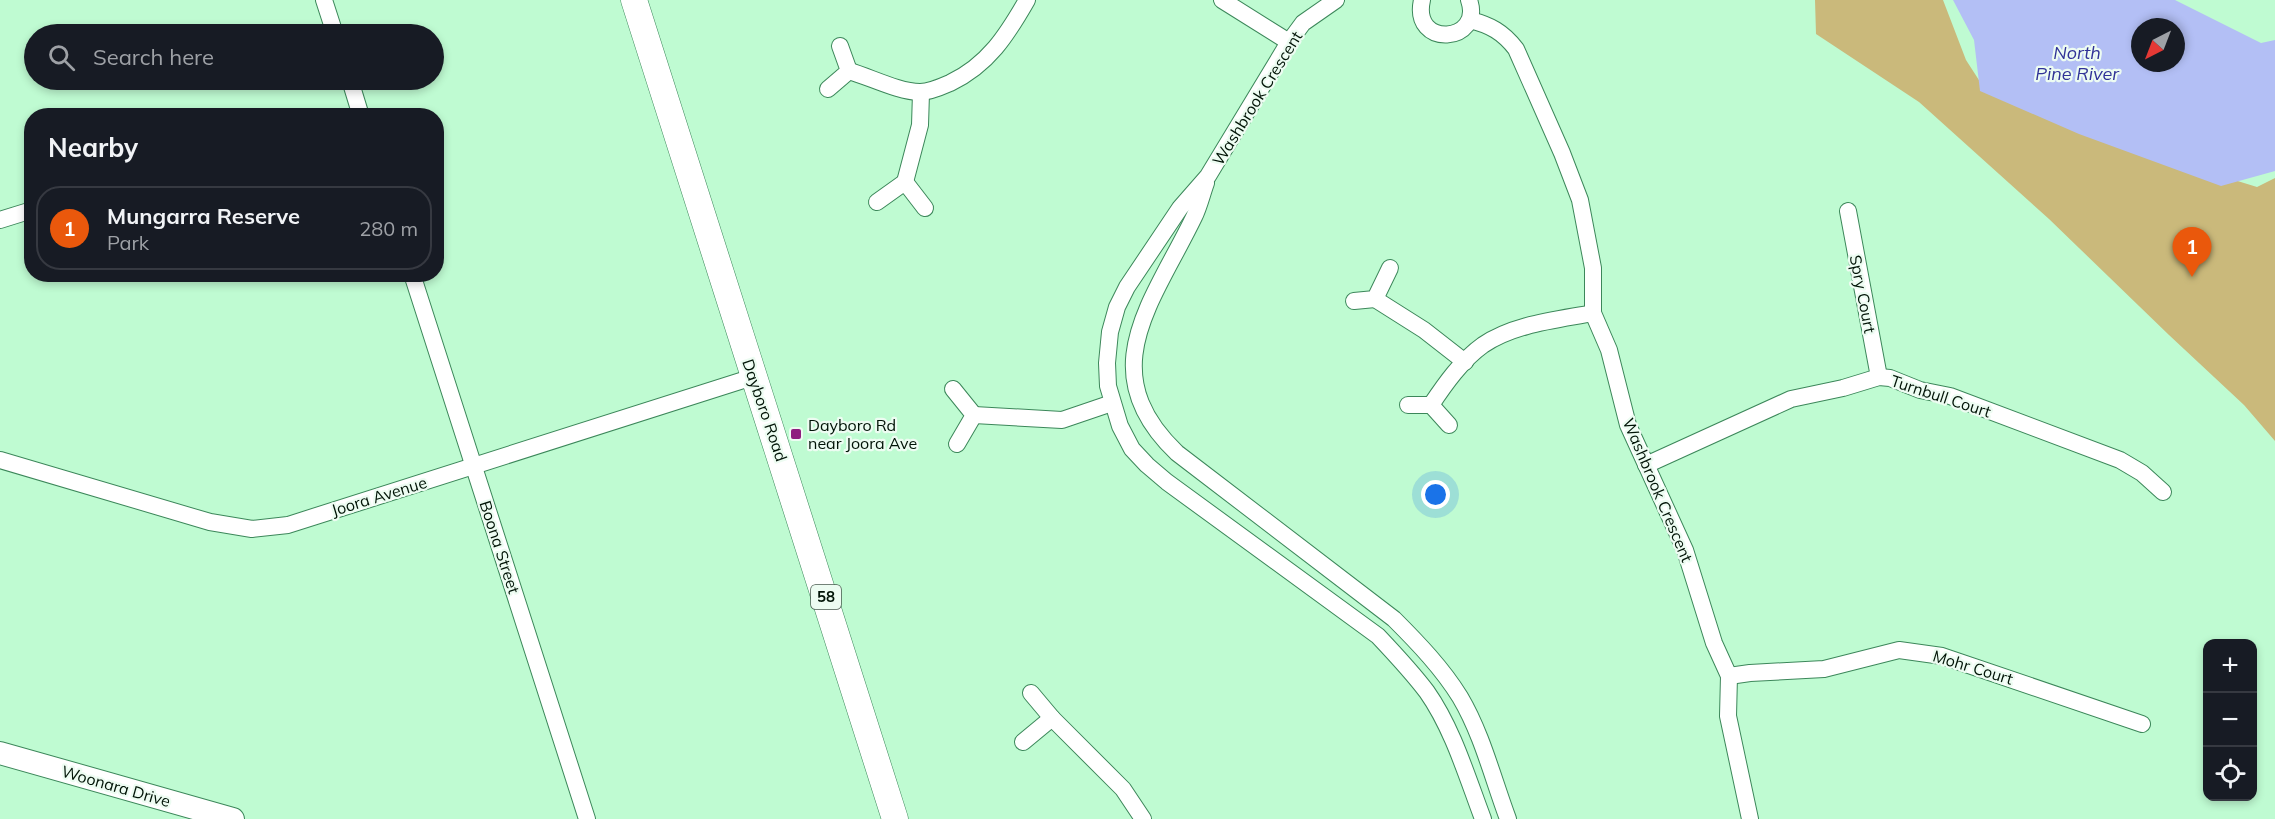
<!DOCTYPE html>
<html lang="en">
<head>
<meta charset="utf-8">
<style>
	:root { --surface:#171b24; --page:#242831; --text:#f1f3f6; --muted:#9ea1a6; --line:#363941; --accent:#ea580c }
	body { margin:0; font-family:Mulish,sans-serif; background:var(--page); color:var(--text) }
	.controls { position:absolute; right:18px; bottom:18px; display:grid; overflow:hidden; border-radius:12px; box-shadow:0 3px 9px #0003 }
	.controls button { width:54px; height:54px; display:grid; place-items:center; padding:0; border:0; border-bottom:2px solid var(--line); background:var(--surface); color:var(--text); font:30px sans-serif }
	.compass { position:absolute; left:2131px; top:18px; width:54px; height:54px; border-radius:50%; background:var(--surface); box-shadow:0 3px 9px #0003; rotate:222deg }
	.you { position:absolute; left:1436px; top:495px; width:21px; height:21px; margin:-15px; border:4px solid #fff; border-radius:50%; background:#1a73e8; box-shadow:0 0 0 9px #1a73e833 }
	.badge { display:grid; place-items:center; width:39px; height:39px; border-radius:50%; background:var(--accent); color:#fff; font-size:20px; font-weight:700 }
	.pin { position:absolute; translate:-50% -50px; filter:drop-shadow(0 2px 3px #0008) }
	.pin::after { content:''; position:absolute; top:32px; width:21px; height:18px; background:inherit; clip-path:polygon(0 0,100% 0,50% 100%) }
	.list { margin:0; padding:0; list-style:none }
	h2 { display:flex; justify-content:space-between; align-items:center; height:78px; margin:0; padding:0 24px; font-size:26px }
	h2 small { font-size:20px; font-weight:400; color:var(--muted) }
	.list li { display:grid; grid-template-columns:39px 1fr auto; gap:18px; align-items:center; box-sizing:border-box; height:84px; margin:0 12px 12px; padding:0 12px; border:2px solid var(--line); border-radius:24px }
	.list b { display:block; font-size:22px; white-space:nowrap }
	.list p { margin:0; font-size:20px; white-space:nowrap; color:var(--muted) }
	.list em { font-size:20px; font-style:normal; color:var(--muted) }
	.icon { flex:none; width:33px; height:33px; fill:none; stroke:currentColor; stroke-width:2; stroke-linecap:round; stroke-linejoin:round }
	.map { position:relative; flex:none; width:2275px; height:819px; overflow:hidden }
	.search { position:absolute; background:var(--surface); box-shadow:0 3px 9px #0003; left:24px; top:24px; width:420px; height:66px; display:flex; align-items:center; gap:15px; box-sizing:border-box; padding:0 21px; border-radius:33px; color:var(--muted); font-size:22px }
	.panel { position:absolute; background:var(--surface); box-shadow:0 3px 9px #0003; left:24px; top:108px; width:420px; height:174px; border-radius:24px }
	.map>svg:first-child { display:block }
</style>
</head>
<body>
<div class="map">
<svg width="2275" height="819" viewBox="0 0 2275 819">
	<rect width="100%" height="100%" fill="#bffbd2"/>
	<!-- green -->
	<polygon fill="#cab97b" points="1815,0 1943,0 1966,60 1986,91 2124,146 2257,187 2275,178 2275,441 2244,405 2169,335 2049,219 1919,102 1816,34"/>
	<!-- water -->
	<path fill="#b3bff5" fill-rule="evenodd" d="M1953,0h222l86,43 14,-3v131l-54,15 -142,-52 -99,-43 -6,-51zM2140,27h36v36h-36z"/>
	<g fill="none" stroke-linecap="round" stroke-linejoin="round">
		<!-- street casing -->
		<g stroke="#3c875a" stroke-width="18">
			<g id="street">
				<polyline points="324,0 335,34"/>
				<polyline points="1222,0 1289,42"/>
				<path d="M1336,0l-33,23 -14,19 -81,134 -28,32 -53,79 -10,20 -7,25 -3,31 1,23 12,40 12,23 15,16 20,17 211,154c17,18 34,36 49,56 26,37 40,85 56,127"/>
				<path d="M1422,0c-11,49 62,43 47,0"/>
				<path d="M1470,20c20,5 33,12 46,29l46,104 18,47 13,68v45l16,37 19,75 57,125 29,93 15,33 -1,40 22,103"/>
				<path d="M849,71c21,6 50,21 71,21 10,0 21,-5 30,-9 38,-18 57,-48 77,-83"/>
				<polyline points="350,80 361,116"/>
				<polyline points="828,89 849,71 840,46"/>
				<polyline points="905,182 920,125 921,93"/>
				<path d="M1206,183c-4,11 -7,24 -12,34 -41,85 -103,154 -17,236l217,166c24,24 48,49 66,78 22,37 33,82 48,122"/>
				<polyline points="877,202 905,182 925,208"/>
				<polyline points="1848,211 1879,377"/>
				<polyline points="0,220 32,210"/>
				<polyline points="412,274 587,819"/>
				<polyline points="1375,299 1424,330 1465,362"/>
				<polyline points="1354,301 1375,299 1390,268"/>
				<polyline points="953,389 974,415 957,444"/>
				<polyline points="1408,405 1431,405 1449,425"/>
				<path d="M1431,405c14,-21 31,-45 52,-60 31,-21 73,-25 110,-32"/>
				<polyline points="974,415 1062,420 1112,403"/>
				<polyline points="0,460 210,522 252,529 288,525 753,377"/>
				<polyline points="1646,465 1791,399 1843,388 1879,377 1890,378 1920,390 1950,396 2120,460 2142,473 2163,492"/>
				<polyline points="1729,676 1750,673 1824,669 1899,650 1942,656 2142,724"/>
				<polyline points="1052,718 1123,789 1143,819"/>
				<polyline points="1023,742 1052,718 1031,693"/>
			</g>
		</g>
		<!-- secondary casing -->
		<g stroke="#3c875a" stroke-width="24">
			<polyline id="secondary" points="0,753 233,819"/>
		</g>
		<!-- primary casing -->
		<g stroke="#3c875a" stroke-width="27">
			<polyline id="primary" points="634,0 895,819"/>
		</g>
		<!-- street -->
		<use href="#street" stroke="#fff" stroke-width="16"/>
		<!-- secondary -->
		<use href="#secondary" stroke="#fff" stroke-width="22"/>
		<!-- primary -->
		<use href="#primary" stroke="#fff" stroke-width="26"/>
	</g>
	<!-- markers -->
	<rect fill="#8e1d7e" stroke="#edfcf2" stroke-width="2" x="790" y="428" width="12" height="12" rx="3"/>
	<g text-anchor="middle" stroke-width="4.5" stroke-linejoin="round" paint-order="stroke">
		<!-- shield labels -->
		<rect fill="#edfcf2" stroke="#47594d" stroke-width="1.5" x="811" y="585" width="30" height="24" rx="4.5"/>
		<g font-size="15" font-weight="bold" fill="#001306">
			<text x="826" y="602">58</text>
		</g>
		<!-- street labels -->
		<g font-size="16" fill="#001306" stroke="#edfcf2">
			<text transform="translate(1257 98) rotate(-58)" y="6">Washbrook Crescent</text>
			<text transform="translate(1863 294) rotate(79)" y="6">Spry Court</text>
			<text transform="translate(1941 396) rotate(18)" y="6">Turnbull Court</text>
			<text transform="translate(765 410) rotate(71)" y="6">Dayboro Road</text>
			<text transform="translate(1658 490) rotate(67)" y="6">Washbrook Crescent</text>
			<text transform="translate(379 496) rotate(-17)" y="6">Joora Avenue</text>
			<text transform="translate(500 547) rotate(72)" y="6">Boona Street</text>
			<text transform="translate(1973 667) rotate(17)" y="6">Mohr Court</text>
			<text transform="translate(116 786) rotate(16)" y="6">Woonara Drive</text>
		</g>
		<!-- poi labels -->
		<g font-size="16" fill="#001306" stroke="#edfcf2" text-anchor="start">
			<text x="808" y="431">Dayboro Rd<tspan x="808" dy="18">near Joora Ave</tspan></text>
		</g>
		<!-- water labels -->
		<g font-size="18" font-style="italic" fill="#303297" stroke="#edfcf2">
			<text x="2077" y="59">North<tspan x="2077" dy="21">Pine River</tspan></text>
		</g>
	</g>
</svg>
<div class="controls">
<button>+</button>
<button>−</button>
<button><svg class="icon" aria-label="locate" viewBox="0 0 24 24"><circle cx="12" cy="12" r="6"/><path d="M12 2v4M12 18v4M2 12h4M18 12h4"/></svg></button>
</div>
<svg class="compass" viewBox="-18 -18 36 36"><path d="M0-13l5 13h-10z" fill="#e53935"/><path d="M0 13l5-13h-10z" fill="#9ea1a6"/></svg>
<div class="you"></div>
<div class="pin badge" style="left:2192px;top:277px">1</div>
<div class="search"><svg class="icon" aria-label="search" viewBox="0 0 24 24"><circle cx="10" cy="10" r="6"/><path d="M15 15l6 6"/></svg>Search here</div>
<section class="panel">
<h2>Nearby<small></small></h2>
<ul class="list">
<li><span class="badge">1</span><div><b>Mungarra Reserve</b><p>Park</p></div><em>280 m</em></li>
</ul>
</section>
</div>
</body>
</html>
